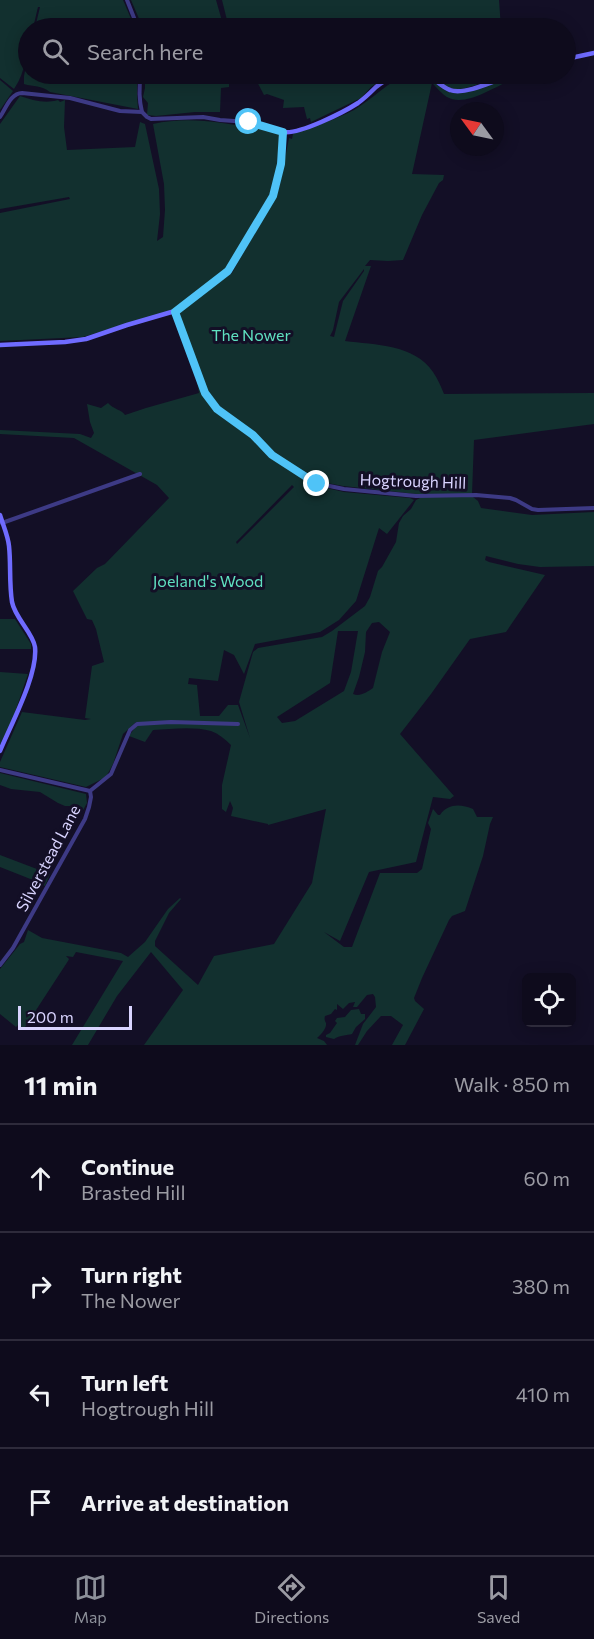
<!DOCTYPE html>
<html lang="en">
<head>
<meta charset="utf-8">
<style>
	:root { --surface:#0e0b1c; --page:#1c1929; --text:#f1f3f6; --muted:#9b9ba3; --line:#2e2b3b; --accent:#8c9099 }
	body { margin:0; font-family:Commissioner,sans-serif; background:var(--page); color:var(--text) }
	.controls { position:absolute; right:18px; bottom:18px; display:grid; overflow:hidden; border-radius:9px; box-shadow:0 3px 15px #0003 }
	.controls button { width:54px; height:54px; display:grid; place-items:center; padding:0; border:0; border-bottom:2px solid var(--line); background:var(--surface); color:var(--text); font:30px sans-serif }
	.compass { position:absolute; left:450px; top:102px; width:54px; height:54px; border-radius:50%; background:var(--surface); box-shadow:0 3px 15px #0003; rotate:303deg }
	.scale { position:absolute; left:18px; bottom:15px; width:114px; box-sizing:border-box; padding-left:6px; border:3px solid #d9d4ff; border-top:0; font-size:16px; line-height:21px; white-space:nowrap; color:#d9d4ff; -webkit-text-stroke:4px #130f26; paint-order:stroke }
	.stop { position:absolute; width:18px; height:18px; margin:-14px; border:4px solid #4fc3f7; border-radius:50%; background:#fff }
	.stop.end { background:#4fc3f7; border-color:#fff; box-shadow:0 2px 6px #0008 }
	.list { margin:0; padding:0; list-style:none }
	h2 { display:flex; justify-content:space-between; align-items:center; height:78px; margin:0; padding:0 24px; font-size:26px }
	h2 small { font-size:20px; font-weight:400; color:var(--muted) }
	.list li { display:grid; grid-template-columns:39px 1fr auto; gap:18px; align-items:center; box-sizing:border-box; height:108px; padding:0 24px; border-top:2px solid var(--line) }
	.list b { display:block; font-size:22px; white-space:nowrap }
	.list p { margin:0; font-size:20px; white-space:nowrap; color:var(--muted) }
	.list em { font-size:20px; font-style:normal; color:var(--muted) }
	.icon { flex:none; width:33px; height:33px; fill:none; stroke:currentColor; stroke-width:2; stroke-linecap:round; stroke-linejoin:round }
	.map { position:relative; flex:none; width:594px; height:1045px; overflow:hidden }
	.search { position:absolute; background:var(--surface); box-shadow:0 3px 15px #0003; left:18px; right:18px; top:18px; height:66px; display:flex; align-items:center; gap:15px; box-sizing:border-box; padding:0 21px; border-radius:33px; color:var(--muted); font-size:22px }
	.sheet { height:510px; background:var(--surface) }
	nav { display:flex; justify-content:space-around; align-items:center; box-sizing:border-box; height:84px; border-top:2px solid var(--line); background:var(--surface); font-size:16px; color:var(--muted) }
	nav a { display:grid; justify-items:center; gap:3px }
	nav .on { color:var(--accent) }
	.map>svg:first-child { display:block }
</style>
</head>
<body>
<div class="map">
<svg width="594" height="1045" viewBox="0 0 594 1045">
	<rect width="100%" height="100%" fill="#130f26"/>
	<!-- green -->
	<g fill="#12302f" fill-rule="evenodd">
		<path d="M0,0h123l12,28h-100l5,-21h-2l-5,21h-5c0,21 -2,44 -14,61l-14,-11z"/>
		<polygon points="131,0 216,0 224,28 143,28"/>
		<polygon points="222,0 499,0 501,28 229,28"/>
		<path d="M28,57v17h109v21l1,14 -88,-17c-9,-7 -16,-5 -26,-8v-8z"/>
		<polygon points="145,74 236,74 229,77 229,87 221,88 220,112 195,112 156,116 147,115 148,103 143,97 145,88"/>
		<polygon points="253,74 391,74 371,87 361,98 311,122 310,118 307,119 304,107 283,108 284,100 267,94 264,95"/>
		<path d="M408,74l15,3 9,6 -20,91 32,1 -1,5 -4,3 -17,32 -19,45 -15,1 -18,-1 -5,6h6l-26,75c30,4 69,3 88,31 5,7 8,15 11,22l150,-1v31l-120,16 -2,54h-56l-73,-8 -27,-5 -42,-27 -20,-21 -35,-26 -12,-15 -30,-79 55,-40 44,-77 4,-12 9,-46 3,1 1,-5c21,-8 42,-14 61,-24 19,-11 33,-28 54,-36zM364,269v2l-21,30 -9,36 -4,-1 3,-6 6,-28z"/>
		<path d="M429,74h75l1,1c-12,3 -40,16 -51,14 -9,-2 -17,-10 -25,-15z"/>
		<path d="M506,78l1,4c-16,7 -43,25 -60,15 -5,-3 -10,-9 -14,-13l1,-3c7,6 13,11 23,12z"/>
		<polygon points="0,80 13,91 0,110"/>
		<path d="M20,96c12,4 25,8 38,4l2,2 5,-2 -1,27 3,23 68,-3 5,-25 5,2 14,65 1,25 -3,27 6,-4 2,-27 -1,-26 -11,-60c33,-8 68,-2 100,4l1,-3 14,4v2l10,2 2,3 -1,10 -4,34 -7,18 -13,23 -29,48 -49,40 -94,28 -83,4v-128l70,-14 -1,-2 -69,12v-85z"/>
		<path d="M195,371l7,22 13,17 36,26 18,19 44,30 31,7 66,6 4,2 -27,34 -8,-6 -23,73 -17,19 -19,12 -65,12 -11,30 -10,-19 -10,-5 -6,31 -29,-3 -1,6 9,1 3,31h19l9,-11h10l12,33 -11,-36 14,-50 5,-4 64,-11 10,-6 33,-25 5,-9 8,-26 4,-4 14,-25 3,-19 4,-7 8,-7 5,-9 6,-3h51l5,4 3,7 51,7 62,-3v54l-54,1 -22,-3 -32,-8 -1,4 4,2 56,13 -39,57 -36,7 -39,55 -31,40 54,62 -4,3 -17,-2 -17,65 -47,10 -29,69 -16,-9 20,15h8l28,-74h37l5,-4 9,-40 -3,-6 5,-14 5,6h2c8,-12 21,-11 33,-6l4,8h16l-3,7 -7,32 -18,55 -13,5 -3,4 -27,58 -8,20 1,3 9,8 -19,36h-13l11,-20 -12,-9h-10l-14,15 -9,14h-3l8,-21 13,-17 -1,-10 -2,-3 -6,1 -10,12h-4l2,-5 -6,1 -6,6 -6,-5v6l-2,-1 -4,5 -6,2c-1,3 0,5 1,7 1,6 -6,12 -9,15l7,3 3,4h-183l39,-55 -32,-38 -34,44 -29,49h-16l51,-84 -47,-9 -3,5 -7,-1 3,3 -1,2 -43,66 -2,1 -5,-3 -2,2 -16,-13v-45l20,-25 4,-2 4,-12 14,8 79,15 7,4 17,-15 23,-33 12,-11 1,1 -12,14 -14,28v5l43,39 16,-29 60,-12 38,-61 14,-74 -58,16v-1l-37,-8 2,-8 -3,-7 -4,11 -4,-3v-24l9,-40c-6,-6 -12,-11 -20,-14 -18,-5 -40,-2 -58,-1l-8,12 -16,-6 8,-11 15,-2 -16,-1 -13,12 -10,30 -7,13 -20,10 -86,-20v-5l22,-50 63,8 6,-1 -6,-1 7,-52 12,-4 -8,-33 -4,-9 -5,-1 -14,-28 24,-23 8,-4 64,-66 -12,-13 -83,-47 -74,-4v-4l80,4 11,4 3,-5 -4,-11 -3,-18 14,4 7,-5c5,6 14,7 17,12l21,-7 46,-13 7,-2zM292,485l2,2 -57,57 -1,-2zM379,622l11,10 -8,20 -9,36c-6,4 -13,9 -20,6l6,-17 6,-25 1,-20 6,-9zM338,631h20l-7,41 -7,19 -49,30 -13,2 -5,-6 53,-34z"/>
		<polygon points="0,619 15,619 31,644 31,649 0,649"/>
		<polygon points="0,672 28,674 13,718 0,745"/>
		<polygon points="0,773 86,794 87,803 82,812 78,806 65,806 58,803 40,792 11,789 0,785"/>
		<polygon points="0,855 50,874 45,886 38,882 0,867"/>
		<path d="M359,1009l2,5h4v5l-9,8 -4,7c-5,1 -14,2 -18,5l-8,-2v-2l4,-2 7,-10 -2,-2 2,-3 8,-1 6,-7z"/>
	</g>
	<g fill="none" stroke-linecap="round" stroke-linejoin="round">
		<!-- street -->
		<g stroke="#3d3a85" stroke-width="4">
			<polyline points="127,0 138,28"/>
			<path d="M141,74c-2,12 -2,26 1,38"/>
			<path d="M0,117c6,-9 11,-24 22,-24l48,5 50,13 22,1 5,5 4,2 52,-2 17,3 28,2 35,10"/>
			<polyline points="175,311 205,393 217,409 253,435 272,455 315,483 344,489 416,496 476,495 510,498 516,500 532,509 538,510 594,508"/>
			<polyline points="2,523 140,474"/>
			<polyline points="0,770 90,791"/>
			<polyline points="90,791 111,774 130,730 137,724 171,722 238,724"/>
			<polyline points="0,965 13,948 85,819 89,807 91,797 90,791"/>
		</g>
		<!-- secondary -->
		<g stroke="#6f6bff" stroke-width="4.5">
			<polyline points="566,59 594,53"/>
			<path d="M426,74c8,4 15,13 24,16 15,6 48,-11 64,-16"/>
			<path d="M0,345l65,-3 21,-3 41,-14 48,-14 53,-40 45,-75 8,-33 2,-31c16,3 61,-20 75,-29 7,-5 12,-10 18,-16 6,-5 13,-9 20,-13"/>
			<path d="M0,515c3,10 8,21 9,31 2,18 0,37 3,56 3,16 21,31 23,45 3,28 -24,77 -35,104"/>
		</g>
	</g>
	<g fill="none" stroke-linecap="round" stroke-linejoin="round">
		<!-- route -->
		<polyline stroke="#4fc3f7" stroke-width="8" points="249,122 283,132 281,164 273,196 228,271 175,312 205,393 217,409 253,435 272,455 317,484"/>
	</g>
	<g text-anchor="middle" stroke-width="6" stroke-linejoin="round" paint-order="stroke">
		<!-- park labels -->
		<g font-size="16" fill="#5fe0c0" stroke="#130f26">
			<text x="251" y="341">The Nower</text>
			<text x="208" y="587">Joeland's Wood</text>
		</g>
		<!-- street labels -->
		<g font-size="16" fill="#d9d4ff" stroke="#130f26">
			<text transform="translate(413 481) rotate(2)" y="6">Hogtrough Hill</text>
			<text transform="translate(48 858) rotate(-62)" y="6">Silverstead Lane</text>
		</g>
	</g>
</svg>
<div class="controls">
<button><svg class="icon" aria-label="locate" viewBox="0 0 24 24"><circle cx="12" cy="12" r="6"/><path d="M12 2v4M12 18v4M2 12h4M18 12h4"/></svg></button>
</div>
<svg class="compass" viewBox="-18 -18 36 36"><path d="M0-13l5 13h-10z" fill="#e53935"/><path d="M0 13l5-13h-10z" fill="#9b9ba3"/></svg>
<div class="scale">200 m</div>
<div class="stop" style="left:249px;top:122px"></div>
<div class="stop end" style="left:317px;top:484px"></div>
<div class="search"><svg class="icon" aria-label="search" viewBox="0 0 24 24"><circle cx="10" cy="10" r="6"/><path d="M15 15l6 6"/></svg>Search here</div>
</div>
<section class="sheet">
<h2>11 min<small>Walk · 850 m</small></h2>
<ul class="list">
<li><svg class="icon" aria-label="ahead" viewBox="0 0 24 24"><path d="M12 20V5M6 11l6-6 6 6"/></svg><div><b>Continue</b><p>Brasted Hill</p></div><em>60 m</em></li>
<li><svg class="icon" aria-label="right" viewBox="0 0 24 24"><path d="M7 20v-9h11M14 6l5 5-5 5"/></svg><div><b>Turn right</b><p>The Nower</p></div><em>380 m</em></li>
<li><svg class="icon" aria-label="left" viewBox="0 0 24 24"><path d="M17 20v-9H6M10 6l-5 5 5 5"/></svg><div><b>Turn left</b><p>Hogtrough Hill</p></div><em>410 m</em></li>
<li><svg class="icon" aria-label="arrive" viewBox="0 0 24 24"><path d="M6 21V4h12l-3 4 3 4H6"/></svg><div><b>Arrive at destination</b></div></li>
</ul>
</section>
<nav>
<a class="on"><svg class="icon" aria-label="map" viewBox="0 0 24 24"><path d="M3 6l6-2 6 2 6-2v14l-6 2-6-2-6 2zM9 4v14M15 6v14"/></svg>Map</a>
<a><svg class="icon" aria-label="directions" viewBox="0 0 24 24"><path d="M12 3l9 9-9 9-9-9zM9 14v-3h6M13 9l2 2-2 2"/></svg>Directions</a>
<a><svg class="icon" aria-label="saved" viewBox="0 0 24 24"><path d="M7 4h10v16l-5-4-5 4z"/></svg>Saved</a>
</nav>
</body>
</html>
